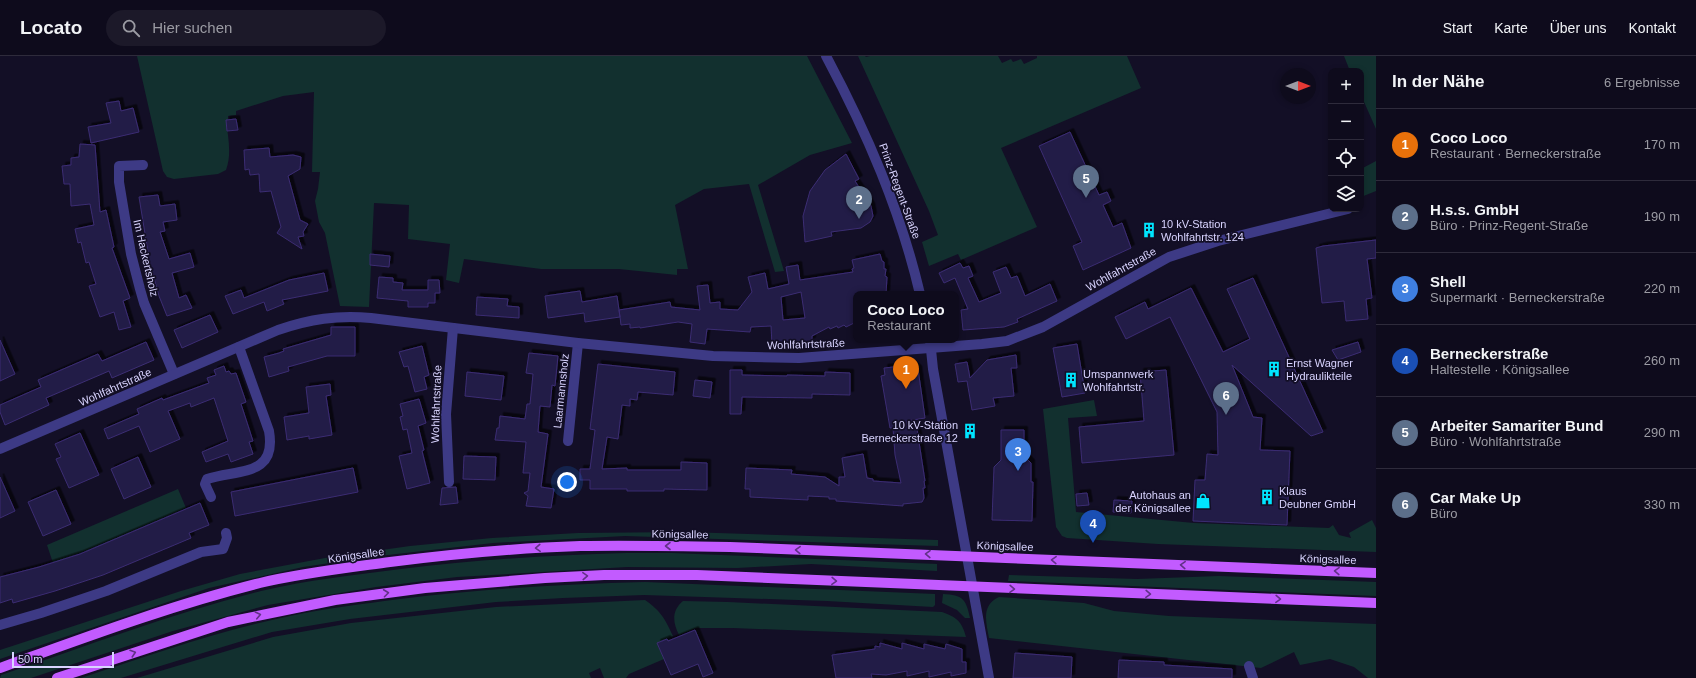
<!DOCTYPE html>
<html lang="de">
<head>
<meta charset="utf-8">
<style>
	:root { --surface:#0e0b1c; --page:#1c1929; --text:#f1f3f6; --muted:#9b9ba3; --line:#2e2b3b; --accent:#ea580c }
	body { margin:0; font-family:Arial,sans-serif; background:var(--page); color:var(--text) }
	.controls { position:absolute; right:12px; top:12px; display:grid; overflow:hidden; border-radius:8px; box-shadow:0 2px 6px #0003 }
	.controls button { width:36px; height:36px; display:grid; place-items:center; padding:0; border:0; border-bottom:1px solid var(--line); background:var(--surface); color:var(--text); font:20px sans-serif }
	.compass { position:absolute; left:1280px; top:12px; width:36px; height:36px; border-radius:50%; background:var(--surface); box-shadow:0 2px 6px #0003; rotate:90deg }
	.scale { position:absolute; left:12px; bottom:10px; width:102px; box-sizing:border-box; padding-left:4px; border:2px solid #d9d4ff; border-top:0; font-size:11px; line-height:14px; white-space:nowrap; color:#d9d4ff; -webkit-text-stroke:3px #130f26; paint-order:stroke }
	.you { position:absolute; left:567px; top:426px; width:14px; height:14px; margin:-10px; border:3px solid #fff; border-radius:50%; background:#1a73e8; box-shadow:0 0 0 6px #1a73e833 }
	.badge { display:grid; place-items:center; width:26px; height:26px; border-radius:50%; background:var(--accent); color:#fff; font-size:13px; font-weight:700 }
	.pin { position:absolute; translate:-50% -33px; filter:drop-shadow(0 1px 2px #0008) }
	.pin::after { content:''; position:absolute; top:21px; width:14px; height:12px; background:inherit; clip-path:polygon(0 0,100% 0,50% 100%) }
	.popup { position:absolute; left:853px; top:235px; width:106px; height:52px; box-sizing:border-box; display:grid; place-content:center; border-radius:8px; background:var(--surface); filter:drop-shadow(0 1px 3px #0005); font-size:13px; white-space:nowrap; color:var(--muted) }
	.popup b { font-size:15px; color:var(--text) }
	.popup::after { content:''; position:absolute; left:50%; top:100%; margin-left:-8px; border:8px solid transparent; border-top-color:var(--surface) }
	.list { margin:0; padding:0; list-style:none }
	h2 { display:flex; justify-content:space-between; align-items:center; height:52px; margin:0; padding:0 16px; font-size:17px }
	h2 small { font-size:13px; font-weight:400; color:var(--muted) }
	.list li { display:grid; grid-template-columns:26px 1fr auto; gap:12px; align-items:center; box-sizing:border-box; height:72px; padding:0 16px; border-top:1px solid var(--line) }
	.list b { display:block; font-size:15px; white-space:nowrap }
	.list p { margin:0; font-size:13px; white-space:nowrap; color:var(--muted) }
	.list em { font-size:13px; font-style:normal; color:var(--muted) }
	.icon { flex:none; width:22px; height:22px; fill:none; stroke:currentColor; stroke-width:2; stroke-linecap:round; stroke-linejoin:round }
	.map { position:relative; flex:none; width:1376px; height:622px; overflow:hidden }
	header { display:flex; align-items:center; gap:24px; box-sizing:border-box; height:56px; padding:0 20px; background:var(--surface); border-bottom:1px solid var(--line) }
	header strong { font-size:19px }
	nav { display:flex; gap:22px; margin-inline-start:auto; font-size:14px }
	.search { width:280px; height:36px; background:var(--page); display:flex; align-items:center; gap:10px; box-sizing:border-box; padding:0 14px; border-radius:22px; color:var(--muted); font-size:15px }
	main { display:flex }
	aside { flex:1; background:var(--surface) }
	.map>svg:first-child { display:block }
</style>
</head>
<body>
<header>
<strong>Locato</strong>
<div class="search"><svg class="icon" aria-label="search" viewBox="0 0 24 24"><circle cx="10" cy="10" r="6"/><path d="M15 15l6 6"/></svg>Hier suchen</div>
<nav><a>Start</a><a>Karte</a><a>Über uns</a><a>Kontakt</a></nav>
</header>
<main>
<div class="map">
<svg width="1376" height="622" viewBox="0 0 1376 622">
	<defs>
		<filter id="shadow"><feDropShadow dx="3.5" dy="-3.5" stdDeviation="0" flood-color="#0009"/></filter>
	</defs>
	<rect width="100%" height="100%" fill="#130f26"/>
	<!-- green -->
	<g fill="#12302f">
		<path d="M137,0h670l45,87 -42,12 -52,30 26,86 -9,1 -26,-88 -45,5 -29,16 13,64h-11v6l-58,-6h-78l-77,-10 -5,24 -13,-3 4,-36 -42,-5 1,-34 -35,-2 -5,104 -29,-1 -15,-73 -6,-11 -4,-21 3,-12 2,-17h-8l2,-80 -31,4 -47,15v4l-8,1v4h-2c2,17 6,34 0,50l-8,4 -44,5 -7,-2 -4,-6z"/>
		<polygon points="858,0 865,0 866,1 870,0 998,0 1002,7 1011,3 1013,6 1021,3 1024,8 1037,2 1037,0 1127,0 1141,32 1001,92 1037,171 961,204 958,198 929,210 922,186 938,179 929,155"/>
		<polygon points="1344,0 1376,0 1376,73 1361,39 1361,15 1350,15"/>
		<polygon points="1376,105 1376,135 1361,141 1361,113"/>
		<polygon points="1094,344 1097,360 1068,362 1076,456 1194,467 1329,472 1333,469 1339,479 1351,482 1349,477 1372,464 1376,472 1376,496 1158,488 1067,482 1062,480 1056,471 1043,353"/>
		<polygon points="178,433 186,452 107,487 53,507 47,489"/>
		<polygon points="686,476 938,484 938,490 625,480 493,487 370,501 303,511 209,532 0,603 0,594 181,535 240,518 325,502 410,490 492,482 578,477"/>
		<path d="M626,497h46l265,11v7l-126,-7 -74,4 -110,-1 -170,10 -81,10 -108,18 -95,26 -142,47h-31l1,-3c86,-29 172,-62 260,-84 46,-11 93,-16 140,-22 75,-9 149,-14 225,-16z"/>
		<polygon points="1009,519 1137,523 1219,520 1376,526 1376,540 1008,525"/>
		<path d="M645,526l290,12v11l-2,2 -106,-6 -183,-6 -81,3 -67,4 -146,17 -78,13 -151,46h-40c69,-23 137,-47 209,-62 36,-8 73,-12 110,-17 81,-10 163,-15 245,-17z"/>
		<path d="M943,538c20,1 23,5 27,24h-5l-8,-8 -15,-7z"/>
		<path d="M999,541l85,6 30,8 55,5 207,8v54h-8l-14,-11 -24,-8 -30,6 -6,-13 -33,16 -272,-30c-3,-16 -8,-33 10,-41z"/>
		<path d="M645,544c16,11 20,19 28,36l-16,7 7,16 -35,15 -3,4h-22l-4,-10 -11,5 2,5h-454l136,-41 78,-14 145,-16z"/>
		<path d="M683,545l45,1 214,10c15,5 20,10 24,25l-233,-9h-37l-17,7c-6,-12 -8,-24 4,-34z"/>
	</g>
	<!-- building -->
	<g fill="#241b47" stroke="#3b2d73" fill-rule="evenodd" filter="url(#shadow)">
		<polygon points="119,45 121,55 133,52 139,76 91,87 88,71 111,67 106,47"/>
		<polygon points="236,63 238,74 227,75 226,64"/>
		<polygon points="1070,76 1099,139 1107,136 1111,145 1103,149 1113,171 1122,167 1131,192 1083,214 1073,190 1082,186 1039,90"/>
		<polygon points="80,88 95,89 100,156 106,154 114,191 112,192 130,242 123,245 131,271 119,274 114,256 100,261 89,230 96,228 89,206 86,207 81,186 78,187 75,173 94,169 90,148 71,150 70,128 64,128 62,110 71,109 71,102 79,101"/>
		<polygon points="269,92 270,101 293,99 301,101 300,113 288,120 300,164 308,168 303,176 304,180 298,181 302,193 277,177 281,171 271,135 260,136 259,118 250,119 249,113 245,114 244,94"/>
		<polygon points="846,98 859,123 855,125 871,150 873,160 870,166 861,172 831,176 832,180 805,186 803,160 810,135 825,114"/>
		<polygon points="158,139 160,150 175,148 177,164 163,166 165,175 160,176 169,203 190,197 194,211 172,217 179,242 186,239 192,252 167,260 159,240 147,197 148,196 139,141"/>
		<polygon points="1376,184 1376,202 1367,203 1372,242 1366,243 1368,263 1346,265 1344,245 1322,247 1316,192 1323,190"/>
		<polygon points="370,198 390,200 389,211 370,209"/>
		<path d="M880,198l2,7 2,1v7h2l-1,7 2,1 -1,17h-30v28l-10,5 -2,-2 -6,3 -1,-2 -7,3 -1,-2 -17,9v5l-40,4 -1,-19 -20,1 -1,5 -43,-3 -2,15 -15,-2 2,-18 -14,-2 -38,6v-1l-10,1v-4l-9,1 -1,-8 -35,5 -1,-9 -36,5 -3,-22 35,-5 2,11 35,-6 3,21 -1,-7 51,-8 1,5 29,3 -3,-24 11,-1 2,18 10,-1v7l18,1 14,-18 -4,-15 17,-4 3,16 21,-5 -3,-17 12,-2 2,15 53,-8 -1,-3 2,-1 -2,-8zM801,236l4,26 -22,2 -2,-23z"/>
		<polygon points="960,207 963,212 969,210 973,220 968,222 979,246 1001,237 993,216 1006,211 1011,222 1017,220 1025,240 1050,228 1057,245 1017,263 1018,266 1004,271 963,274 961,254 968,253 955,222 944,227 939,217"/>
		<polygon points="324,217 328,235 282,244 284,248 267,255 264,246 233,258 225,240 241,234 244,242 289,224"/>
		<polygon points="379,221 393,222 393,226 403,227 402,234 428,234 428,224 439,224 440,237 435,237 435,247 428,247 428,251 408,251 408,245 377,242"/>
		<polygon points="1253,222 1323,376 1311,380 1232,309 1253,361 1262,362 1260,394 1290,395 1287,469 1193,465 1195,424 1205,424 1207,398 1218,399 1217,356 1170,261 1126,283 1115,261 1145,246 1148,253 1191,232 1223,296 1250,283 1227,233"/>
		<polygon points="477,241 508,243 507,250 519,251 519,262 476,259"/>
		<polygon points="210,259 218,276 182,292 174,274"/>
		<polygon points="331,271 355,271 355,300 327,300 288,311 289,315 269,321 264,301 279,297 284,295 283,293 331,279"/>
		<polygon points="0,284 15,318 0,325"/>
		<polygon points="146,286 154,304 112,322 109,315 46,342 49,349 5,369 0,356 0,349 41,331 38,324 98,298 102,305"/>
		<polygon points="1358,286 1361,296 1338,304 1332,294"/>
		<polygon points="1077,288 1085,337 1062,341 1053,292"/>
		<polygon points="422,290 429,319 424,321 427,333 415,336 408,310 404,311 399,296"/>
		<polygon points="529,297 558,300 555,330 552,329 550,351 540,350 538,376 548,378 541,431 554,433 551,452 526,450 528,440 524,437 528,435 530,417 523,417 526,386 495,384 497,372 499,372 500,360 525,363 527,348 530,348 533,318 526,317"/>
		<polygon points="1016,299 1017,312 1011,312 1014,340 993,342 995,350 972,354 967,325 958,326 955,308 967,306 970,322 987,304"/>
		<polygon points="598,308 675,316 673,339 638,336 637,344 630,343 630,350 622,349 618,383 607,381 602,413 627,412 627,414 681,414 681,406 707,407 707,434 664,433 664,435 627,435 627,433 590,433 590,424 580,424 580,413 590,413 595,374 590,373"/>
		<polygon points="913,309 918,313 925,362 907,365 908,373 917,373 925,425 924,425 925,432 923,432 924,442 922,446 903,448 903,450 836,445 836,443 829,443 829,441 808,440 808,444 750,441 750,433 745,433 746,412 792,414 791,418 825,421 839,430 839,421 845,421 842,402 863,398 867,422 873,423 873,425 901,427 895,399 893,372 890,372 881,320 885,319 884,312"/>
		<polygon points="224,310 226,316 229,315 231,318 236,317 246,346 241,348 253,385 249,386 253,398 231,406 228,398 206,406 202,396 228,385 214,342 191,351 190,347 168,355 180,383 150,396 139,370 108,383 104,373 139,358 137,353 162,342 163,344 209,327 207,322 216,319 214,314"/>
		<polygon points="730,314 742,314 742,319 787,320 787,319 825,320 825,316 850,317 850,339 812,338 812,342 742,341 741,358 730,358"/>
		<polygon points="1166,314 1174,399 1082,407 1079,371 1144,365 1140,316"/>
		<polygon points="467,316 504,320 501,344 465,340"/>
		<polygon points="695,324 712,326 710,342 693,340"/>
		<polygon points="330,328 331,339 326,340 332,379 309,383 309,380 287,384 284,361 309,357 306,331"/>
		<polygon points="419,343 426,367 418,370 424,394 422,395 430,427 407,433 399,400 412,397 407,373 403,374 400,361 403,360 400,348"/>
		<polygon points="1001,374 1024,374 1024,400 1031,407 1031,426 1033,426 1032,465 992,464 994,411 1001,404"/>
		<polygon points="80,377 99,419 69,432 56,403 61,401 55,388"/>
		<polygon points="464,400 496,401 495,424 463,423"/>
		<polygon points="138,401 151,431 124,443 111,413"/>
		<polygon points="353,412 358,436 235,460 231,436"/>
		<polygon points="0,421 15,455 0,462"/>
		<polygon points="456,431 458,447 440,449 442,432"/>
		<polygon points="56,434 71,468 43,480 28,446"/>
		<polygon points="1087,437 1089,449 1077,450 1076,438"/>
		<polygon points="1114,444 1132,445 1131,457 1113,456"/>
		<polygon points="200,447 209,469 189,477 191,482 103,519 55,535 13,547 12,543 0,547 0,521 39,511 80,498"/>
		<polygon points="695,574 713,617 703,621 698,608 671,619 657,587 667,583 668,585"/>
		<polygon points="880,587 902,593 902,587 924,593 924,588 945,593 946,588 962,593 962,606 966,606 966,617 951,620 951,616 929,621 929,615 907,620 907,615 886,619 871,618 872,622 836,622 832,599 875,593 875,590 880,591"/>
		<polygon points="1015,597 1072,601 1071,622 1013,622"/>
		<polygon points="1119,604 1164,606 1164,609 1232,613 1232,622 1118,622"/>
	</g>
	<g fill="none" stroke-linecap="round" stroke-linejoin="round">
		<!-- minor -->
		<g stroke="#3d3a85" stroke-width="10">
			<path d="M826,0c41,77 74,153 94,238"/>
			<polyline points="143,109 119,110 119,126 131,198 140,233 144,247 174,318"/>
			<polyline points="930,284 933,313 989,622"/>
			<polyline points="568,385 578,287"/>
			<path d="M0,393l278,-119c32,-11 59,-15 93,-12l207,25 135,13 86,2 183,-14 25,-3 36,-14 126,-70 49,-16 130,-32"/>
			<polyline points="449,426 446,358 453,272"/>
			<path d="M211,441l-6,-13 2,-5c31,-10 70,-2 62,-48l-30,-84"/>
			<polyline points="0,569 41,557 106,535 201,496 223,493 227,482 226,477"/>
			<polyline points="1249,610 1253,622"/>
		</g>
		<!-- primary -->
		<g stroke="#c25bff" stroke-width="10">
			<path d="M0,612c86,-31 172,-63 260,-85 42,-10 86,-15 130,-21 63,-8 126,-14 190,-16 50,-1 100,0 150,1l646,26"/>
			<polyline points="57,622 228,566 335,544 425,532 545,522 604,519 697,519 1376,547"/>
		</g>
	</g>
	<!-- one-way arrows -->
	<defs><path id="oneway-chevron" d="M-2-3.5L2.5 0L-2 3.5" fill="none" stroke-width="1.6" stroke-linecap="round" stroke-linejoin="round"/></defs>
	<g stroke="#623188">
		<use href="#oneway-chevron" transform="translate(668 490) rotate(-180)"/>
		<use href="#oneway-chevron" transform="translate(538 492) rotate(177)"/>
		<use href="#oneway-chevron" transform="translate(798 494) rotate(-178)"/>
		<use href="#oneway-chevron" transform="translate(928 498) rotate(-178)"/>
		<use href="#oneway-chevron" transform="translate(1054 504) rotate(-178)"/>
		<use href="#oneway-chevron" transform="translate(1183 509) rotate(-177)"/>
		<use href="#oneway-chevron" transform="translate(1337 515) rotate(-178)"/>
		<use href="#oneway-chevron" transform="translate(585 520) rotate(-3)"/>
		<use href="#oneway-chevron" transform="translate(834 525) rotate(2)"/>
		<use href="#oneway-chevron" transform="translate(1012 533) rotate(2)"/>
		<use href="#oneway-chevron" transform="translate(386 537) rotate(-7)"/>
		<use href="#oneway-chevron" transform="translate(1148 538) rotate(2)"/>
		<use href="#oneway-chevron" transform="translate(1278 543) rotate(2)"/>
		<use href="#oneway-chevron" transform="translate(258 559) rotate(-13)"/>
		<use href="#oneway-chevron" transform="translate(133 597) rotate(-18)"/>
	</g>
	<!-- icons -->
	<defs>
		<g id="building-bare" transform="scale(1.2)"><path d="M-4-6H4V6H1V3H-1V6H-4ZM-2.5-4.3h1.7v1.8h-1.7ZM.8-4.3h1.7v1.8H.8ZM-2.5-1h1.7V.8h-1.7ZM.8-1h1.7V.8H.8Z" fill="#00e5ff" stroke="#130f26" stroke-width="2.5" paint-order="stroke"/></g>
		<g id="shop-bare" transform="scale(1.2)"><path d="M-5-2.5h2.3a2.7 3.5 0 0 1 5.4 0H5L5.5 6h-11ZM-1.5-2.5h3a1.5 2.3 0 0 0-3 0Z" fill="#00e5ff" stroke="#130f26" stroke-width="2.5" paint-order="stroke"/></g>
	</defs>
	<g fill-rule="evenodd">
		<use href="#building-bare" x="1149" y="174"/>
		<use href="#building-bare" x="1274" y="313"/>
		<use href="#building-bare" x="1071" y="324"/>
		<use href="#building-bare" x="970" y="375"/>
		<use href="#building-bare" x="1267" y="441"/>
		<use href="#shop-bare" x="1203" y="445"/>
	</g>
	<g text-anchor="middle" stroke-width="3.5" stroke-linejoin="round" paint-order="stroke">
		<!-- street labels -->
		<g font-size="11" fill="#d9d4ff" stroke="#130f26">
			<text transform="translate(900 135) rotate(70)" y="4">Prinz-Regent-Straße</text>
			<text transform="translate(146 202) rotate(77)" y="4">Im Hackertsholz</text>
			<text transform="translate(1121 213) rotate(-29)" y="4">Wohlfahrtstraße</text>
			<text transform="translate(806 288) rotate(-2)" y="4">Wohlfahrtstraße</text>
			<text transform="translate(115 331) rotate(-24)" y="4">Wohlfahrtstraße</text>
			<text transform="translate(561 335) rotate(-84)" y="4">Laarmannsholz</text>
			<text transform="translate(436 348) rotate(-88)" y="4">Wohlfahrtstraße</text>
			<text transform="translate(680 478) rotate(1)" y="4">Königsallee</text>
			<text transform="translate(1005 490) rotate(2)" y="4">Königsallee</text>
			<text transform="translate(356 499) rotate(-8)" y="4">Königsallee</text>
			<text transform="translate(1328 503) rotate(2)" y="4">Königsallee</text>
		</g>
		<!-- poi labels -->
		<g font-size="11" fill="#d9d4ff" stroke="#130f26" text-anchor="start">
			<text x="1161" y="172">10 kV-Station<tspan x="1161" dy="13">Wohlfahrtstr. 124</tspan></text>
			<text x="1286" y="311">Ernst Wagner<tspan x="1286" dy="13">Hydraulikteile</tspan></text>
			<text x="1083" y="322">Umspannwerk<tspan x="1083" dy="13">Wohlfahrtstr.</tspan></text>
			<text x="958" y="373" text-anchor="end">10 kV-Station<tspan x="958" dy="13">Berneckerstraße 12</tspan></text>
			<text x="1279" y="439">Klaus<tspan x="1279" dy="13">Deubner GmbH</tspan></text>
			<text x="1191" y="443" text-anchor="end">Autohaus an<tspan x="1191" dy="13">der Königsallee</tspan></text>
		</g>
	</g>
</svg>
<div class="controls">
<button>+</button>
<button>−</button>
<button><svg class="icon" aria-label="locate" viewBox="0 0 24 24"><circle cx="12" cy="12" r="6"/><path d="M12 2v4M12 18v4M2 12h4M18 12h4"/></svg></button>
<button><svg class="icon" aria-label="layers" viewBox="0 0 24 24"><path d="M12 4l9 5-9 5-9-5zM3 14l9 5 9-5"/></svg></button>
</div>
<svg class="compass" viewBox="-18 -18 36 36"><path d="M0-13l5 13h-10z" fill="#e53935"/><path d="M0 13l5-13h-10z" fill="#9b9ba3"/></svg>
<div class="scale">50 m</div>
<div class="you"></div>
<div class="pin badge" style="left:906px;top:333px;background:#e8710a">1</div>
<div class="popup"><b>Coco Loco</b>Restaurant</div>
<div class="pin badge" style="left:859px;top:163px;background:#5c6f8a">2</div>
<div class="pin badge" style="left:1018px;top:415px;background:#3f7fe0">3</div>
<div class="pin badge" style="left:1093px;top:487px;background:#1a4fb4">4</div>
<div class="pin badge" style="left:1086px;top:142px;background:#5c6f8a">5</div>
<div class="pin badge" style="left:1226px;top:359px;background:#5c6f8a">6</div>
</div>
<aside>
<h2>In der Nähe<small>6 Ergebnisse</small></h2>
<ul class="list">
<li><span class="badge" style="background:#e8710a">1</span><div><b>Coco Loco</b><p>Restaurant · Berneckerstraße</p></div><em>170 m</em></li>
<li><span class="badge" style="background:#5c6f8a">2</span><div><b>H.s.s. GmbH</b><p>Büro · Prinz-Regent-Straße</p></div><em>190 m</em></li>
<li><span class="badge" style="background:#3f7fe0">3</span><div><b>Shell</b><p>Supermarkt · Berneckerstraße</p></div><em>220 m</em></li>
<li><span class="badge" style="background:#1a4fb4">4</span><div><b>Berneckerstraße</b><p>Haltestelle · Königsallee</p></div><em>260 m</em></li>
<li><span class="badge" style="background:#5c6f8a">5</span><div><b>Arbeiter Samariter Bund</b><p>Büro · Wohlfahrtstraße</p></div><em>290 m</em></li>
<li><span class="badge" style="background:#5c6f8a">6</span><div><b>Car Make Up</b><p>Büro</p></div><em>330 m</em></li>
</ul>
</aside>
</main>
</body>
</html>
